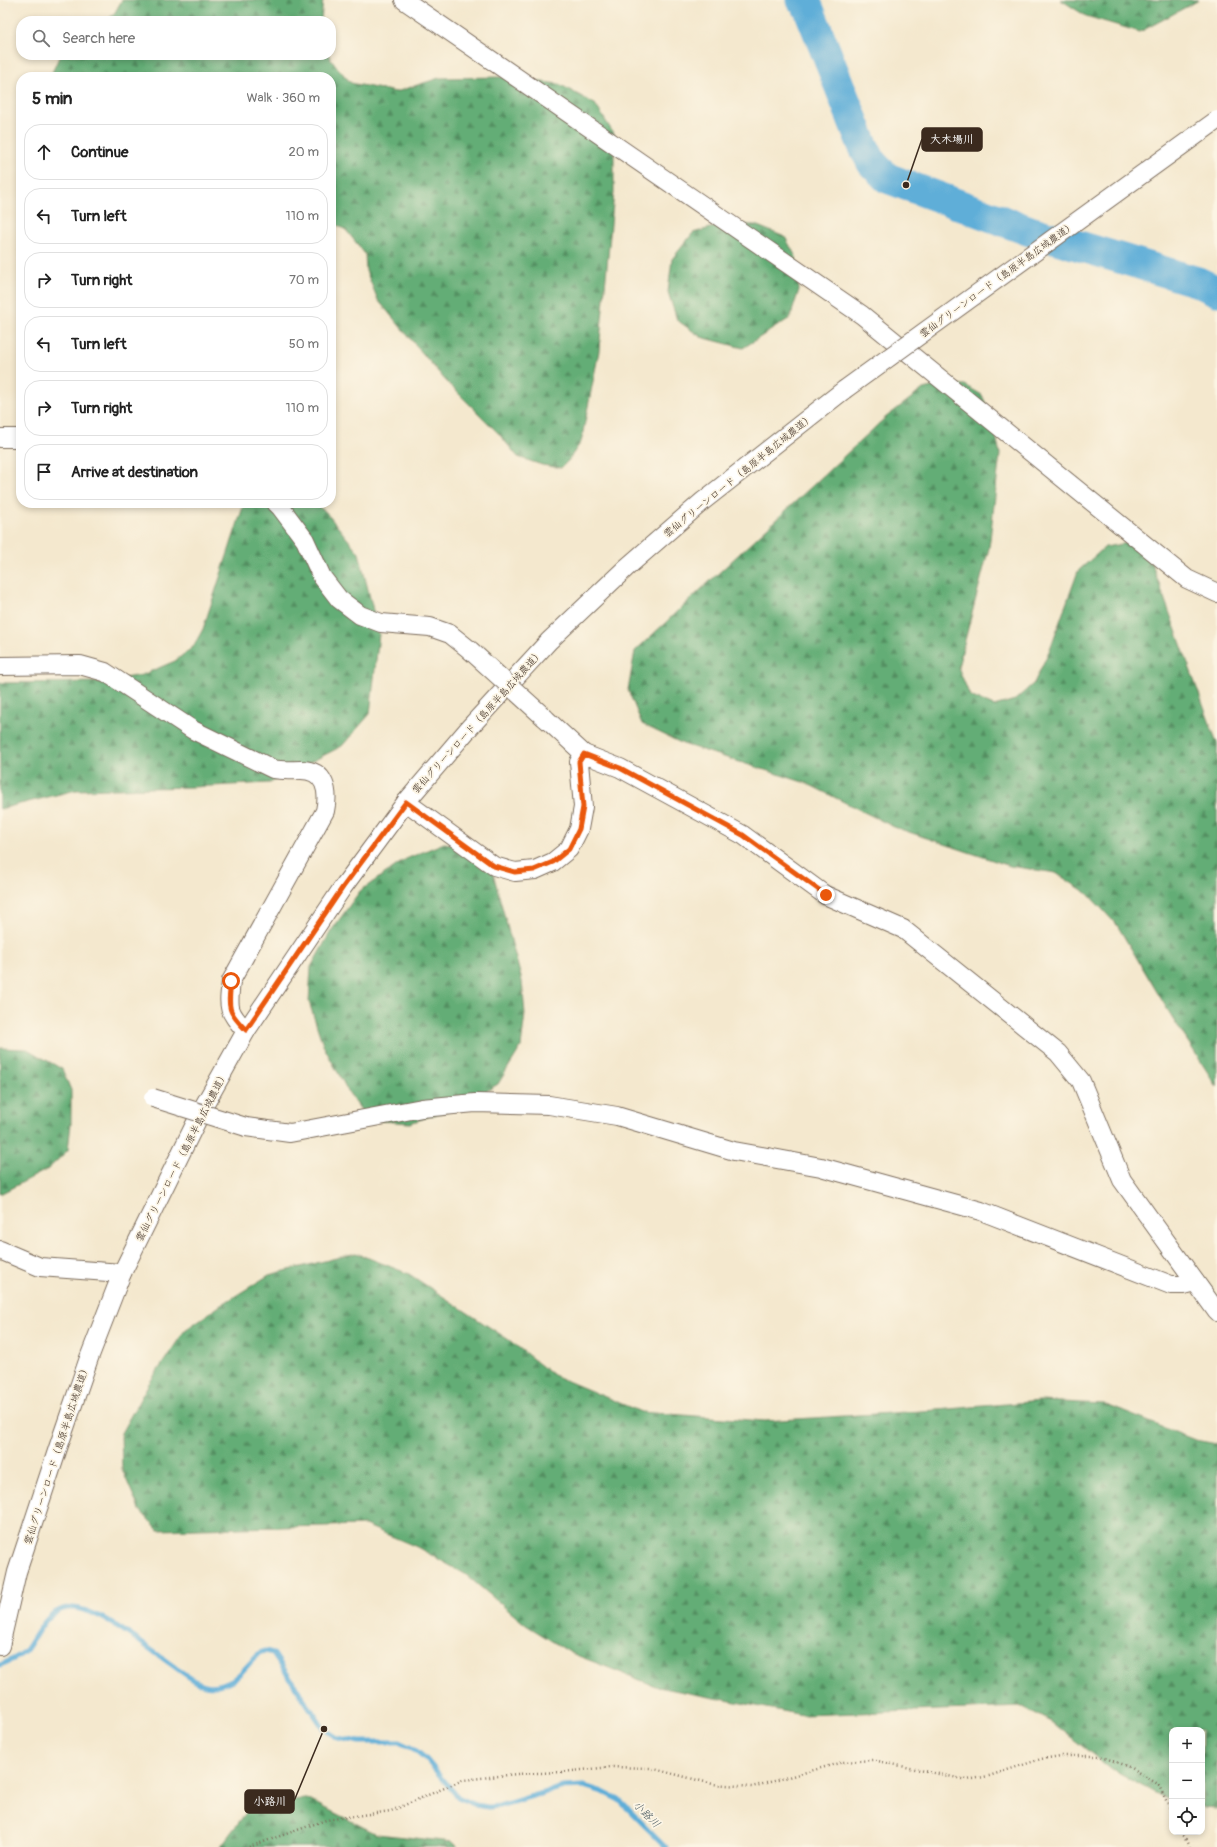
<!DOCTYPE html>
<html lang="en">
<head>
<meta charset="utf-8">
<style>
	:root { --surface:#fff; --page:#f2f2f2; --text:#222; --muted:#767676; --line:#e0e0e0 }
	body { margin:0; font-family:Pangolin,"Klee One",sans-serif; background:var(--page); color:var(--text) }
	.controls { position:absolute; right:12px; bottom:12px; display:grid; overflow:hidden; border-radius:8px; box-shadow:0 2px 6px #0003 }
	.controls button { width:36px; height:36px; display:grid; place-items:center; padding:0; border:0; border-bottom:1px solid var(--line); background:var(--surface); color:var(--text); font:20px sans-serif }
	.stop { position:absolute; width:12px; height:12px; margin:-9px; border:3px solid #ea580c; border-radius:50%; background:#fff }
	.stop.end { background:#ea580c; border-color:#fff; box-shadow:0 1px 4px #0008 }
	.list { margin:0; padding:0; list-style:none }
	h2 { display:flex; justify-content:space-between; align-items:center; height:52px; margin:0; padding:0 16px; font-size:17px }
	h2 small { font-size:13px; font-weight:400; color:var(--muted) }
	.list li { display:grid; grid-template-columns:26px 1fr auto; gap:12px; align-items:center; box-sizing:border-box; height:56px; margin:0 8px 8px; padding:0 8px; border:1px solid var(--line); border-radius:16px }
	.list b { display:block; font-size:15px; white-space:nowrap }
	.list em { font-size:13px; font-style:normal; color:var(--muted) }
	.icon { flex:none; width:22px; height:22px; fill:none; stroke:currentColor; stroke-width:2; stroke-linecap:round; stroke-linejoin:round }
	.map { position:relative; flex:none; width:1217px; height:1847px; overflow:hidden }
	.search { position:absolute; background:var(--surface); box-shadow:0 2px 6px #0003; left:16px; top:16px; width:320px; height:44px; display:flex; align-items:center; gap:10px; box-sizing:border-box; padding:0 14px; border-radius:16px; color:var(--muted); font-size:15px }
	.panel { position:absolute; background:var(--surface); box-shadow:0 2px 6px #0003; left:16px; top:72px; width:320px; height:436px; border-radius:16px }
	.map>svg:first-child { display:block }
</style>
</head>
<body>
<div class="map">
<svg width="1217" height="1847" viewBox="0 0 1217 1847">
	<defs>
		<pattern id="forest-firs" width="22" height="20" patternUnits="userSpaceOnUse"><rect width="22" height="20" fill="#63ad76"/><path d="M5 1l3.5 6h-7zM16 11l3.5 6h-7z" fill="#538d60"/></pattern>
	</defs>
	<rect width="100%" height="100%" fill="#fcf5e5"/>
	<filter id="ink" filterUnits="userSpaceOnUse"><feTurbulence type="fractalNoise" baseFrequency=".025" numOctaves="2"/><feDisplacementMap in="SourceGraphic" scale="8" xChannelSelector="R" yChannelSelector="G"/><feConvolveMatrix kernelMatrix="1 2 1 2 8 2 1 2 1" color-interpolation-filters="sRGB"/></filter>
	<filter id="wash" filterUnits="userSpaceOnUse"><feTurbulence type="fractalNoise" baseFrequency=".012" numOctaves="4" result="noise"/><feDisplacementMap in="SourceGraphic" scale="16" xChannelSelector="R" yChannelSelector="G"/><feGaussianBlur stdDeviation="0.9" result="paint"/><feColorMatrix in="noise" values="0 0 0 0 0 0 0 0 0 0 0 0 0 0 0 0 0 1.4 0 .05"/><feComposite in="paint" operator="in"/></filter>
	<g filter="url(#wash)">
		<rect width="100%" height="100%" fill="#f4e8ce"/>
		<!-- forest -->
		<g fill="url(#forest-firs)" stroke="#4f6c4a">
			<polygon points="122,0 323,0 321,21 106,21 114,14"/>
			<polygon points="1061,0 1199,0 1140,32 1086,16"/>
			<polygon points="60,55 329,55 331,60 351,83 396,92 439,78 501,77 559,84 595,104 614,134 614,193 599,351 581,442 568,461 561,468 542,465 518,457 499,434 445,380 378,300 366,271 365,254 346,230 331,222 331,77 50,77"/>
			<polygon points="724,224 755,225 785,237 796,257 799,290 790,318 743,348 701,337 677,320 668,292 672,259 693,233"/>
			<polygon points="944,384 965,385 982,395 992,417 1000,454 989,548 958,667 970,696 994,706 1015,700 1034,683 1050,649 1078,571 1105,547 1133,542 1150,559 1217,743 1217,1087 1172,1017 1117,925 1087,893 1056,873 1010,866 894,827 806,783 683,744 642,724 628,690 635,651 885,418 923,389"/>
			<polygon points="250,503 312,503 325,511 359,553 379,634 370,714 342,746 270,783 192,787 76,790 0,809 0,683 100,682 142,675 175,661 193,647 203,629 243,507"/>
			<polygon points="444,843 477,847 490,862 522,981 525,1014 521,1047 498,1084 459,1107 410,1123 368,1120 349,1093 323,1045 309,1002 311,967 331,931 360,891 406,859"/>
			<polygon points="0,1048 27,1049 62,1069 71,1090 71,1124 68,1150 48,1169 0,1194"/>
			<polygon points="356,1253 409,1274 509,1340 553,1375 641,1412 765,1421 937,1410 1040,1401 1104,1404 1195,1440 1217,1444 1217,1808 1202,1807 1202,1730 1172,1730 1172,1802 1112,1770 1052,1722 1023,1707 803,1715 658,1687 571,1653 526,1625 465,1574 417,1547 365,1525 158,1530 139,1509 122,1469 121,1433 148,1385 185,1330 221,1305 269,1275"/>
			<polygon points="307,1799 377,1834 453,1842 458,1847 220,1847 254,1802"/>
		</g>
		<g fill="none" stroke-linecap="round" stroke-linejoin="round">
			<!-- stream -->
			<path stroke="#5eaed8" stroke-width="5" d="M0,1665c9,-4 19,-7 26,-15 12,-16 20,-41 44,-42 30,-1 81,43 106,60 9,6 19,15 29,17 8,2 20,-1 27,-5 10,-6 19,-19 27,-27l6,-2 8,2 51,76 14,9 22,4h39l15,7 12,10 32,38 18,8 12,2 11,-1 64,-19 21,-1 19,6 16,8 47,47"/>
			<!-- river -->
			<polyline stroke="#5eaed8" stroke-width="31" points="802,0 808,7 862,143 872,163 887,178 1030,231 1198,282 1217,291"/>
		</g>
	</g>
	<g filter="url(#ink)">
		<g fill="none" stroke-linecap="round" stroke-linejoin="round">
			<!-- minor casing -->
			<g stroke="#7c6c5c" stroke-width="20">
				<g id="minor">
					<polyline points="404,0 862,315 1187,579 1217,593"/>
					<polyline points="0,438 21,438"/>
					<polyline points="276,503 281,508 305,540 322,577 339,599 360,615 381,623 430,627 450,634 470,650"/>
					<path d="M0,666l80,-1 25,7 88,58 80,39c10,2 18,1 28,1 25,0 28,22 24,41l-94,170c-3,27 -4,30 15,50"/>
					<polyline points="545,718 584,754 620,768 743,835 825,895 903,929 1058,1053 1081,1081 1122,1180 1217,1312"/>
					<polyline points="406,802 494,866 515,872 535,870 553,862 569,849 579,829 583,807 579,762 584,754"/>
					<polyline points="246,1127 290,1133 422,1108 475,1103 549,1105 617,1116 734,1151 821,1167 981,1211 1171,1285 1183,1285 1195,1282"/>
					<polyline points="0,1250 40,1267 122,1273"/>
					<polyline points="0,1646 17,1572 58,1448 89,1358 122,1273 205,1104 246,1031 343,887 406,802 470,727 549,641 626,568 703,501 844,390"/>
				</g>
			</g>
			<!-- path -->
			<g stroke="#7c6c5c" stroke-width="2.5" stroke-dasharray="1 3" stroke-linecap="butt">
				<polyline points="1182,1832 1189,1847"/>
				<polyline points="249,1847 326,1820 391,1811 463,1780 517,1774 562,1772 611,1767 650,1768 713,1784 752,1787 843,1762 873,1760 967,1780 989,1776 1041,1759 1061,1756 1100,1756 1129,1767 1158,1784 1172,1812"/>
			</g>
			<!-- minor -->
			<use href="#minor" stroke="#fff" stroke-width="18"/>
			<!-- minor-bridge casing -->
			<g stroke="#7c6c5c" stroke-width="20" stroke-linecap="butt">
				<g id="minor-bridge">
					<polyline points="844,390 1217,120"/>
					<polyline points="470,650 545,718"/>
					<polyline points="153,1098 246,1127"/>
				</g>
			</g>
			<!-- minor-bridge -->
			<use href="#minor-bridge" stroke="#fff" stroke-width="18"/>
		</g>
	</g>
	<g fill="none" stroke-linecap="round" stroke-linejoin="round" filter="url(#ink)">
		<!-- route -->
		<path stroke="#ea580c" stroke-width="5" d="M231,981c-3,27 -4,30 15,49l97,-143 63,-85 88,64 21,6 19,-2 19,-8 16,-13 10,-20 4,-22 -4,-45 5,-8 36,14 123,67 83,60"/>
	</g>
	<g text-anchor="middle" stroke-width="3.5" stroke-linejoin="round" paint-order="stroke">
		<!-- street labels -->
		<g font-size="10" fill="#3b2a1e" stroke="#fcf5e5">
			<text transform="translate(997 279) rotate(-36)" y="4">雲仙グリーンロード（島原半島広域農道）</text>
			<text transform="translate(738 475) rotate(-39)" y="4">雲仙グリーンロード（島原半島広域農道）</text>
			<text transform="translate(477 721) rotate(-48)" y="4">雲仙グリーンロード（島原半島広域農道）</text>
			<text transform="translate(181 1156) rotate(-63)" y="4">雲仙グリーンロード（島原半島広域農道）</text>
			<text transform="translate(56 1454) rotate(-72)" y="4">雲仙グリーンロード（島原半島広域農道）</text>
		</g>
		<!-- water labels -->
		<g font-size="11" font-style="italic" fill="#47585f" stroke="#fcf5e5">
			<text transform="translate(647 1814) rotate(45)" y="4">小路川</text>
		</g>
	</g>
	<!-- callouts -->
	<path fill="none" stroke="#3b2a1e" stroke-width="1.5" d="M906 185L922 139M324 1729L294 1801"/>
	<g fill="#3b2a1e" stroke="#fcf5e5" stroke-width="1.5">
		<circle cx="906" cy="185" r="4"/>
		<circle cx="324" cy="1729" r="4"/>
	</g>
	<g fill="#3b2a1e" stroke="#3b2a1e" stroke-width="1.5">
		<rect x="922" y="128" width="60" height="23" rx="4"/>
		<rect x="245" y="1790" width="49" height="23" rx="4"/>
	</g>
	<g font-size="11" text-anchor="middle" font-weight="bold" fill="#fff">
		<text x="952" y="143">大木場川</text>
		<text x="270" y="1805">小路川</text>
	</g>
</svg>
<div class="controls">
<button>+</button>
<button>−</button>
<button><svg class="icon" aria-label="locate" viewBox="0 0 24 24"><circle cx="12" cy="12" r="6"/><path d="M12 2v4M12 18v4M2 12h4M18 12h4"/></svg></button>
</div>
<div class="stop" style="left:231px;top:981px"></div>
<div class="stop end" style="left:826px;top:895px"></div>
<div class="search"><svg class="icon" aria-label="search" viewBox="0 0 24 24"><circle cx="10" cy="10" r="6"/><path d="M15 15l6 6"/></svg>Search here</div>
<section class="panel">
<h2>5 min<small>Walk · 360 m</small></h2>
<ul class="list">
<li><svg class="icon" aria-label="ahead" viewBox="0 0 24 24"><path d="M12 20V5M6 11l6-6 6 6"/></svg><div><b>Continue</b></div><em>20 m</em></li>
<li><svg class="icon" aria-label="left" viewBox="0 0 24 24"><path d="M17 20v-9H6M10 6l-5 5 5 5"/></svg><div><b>Turn left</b></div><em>110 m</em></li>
<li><svg class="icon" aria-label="right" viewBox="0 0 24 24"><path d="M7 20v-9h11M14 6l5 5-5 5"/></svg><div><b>Turn right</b></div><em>70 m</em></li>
<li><svg class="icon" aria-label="left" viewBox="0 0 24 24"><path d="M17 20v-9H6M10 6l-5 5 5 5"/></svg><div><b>Turn left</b></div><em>50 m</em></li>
<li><svg class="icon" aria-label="right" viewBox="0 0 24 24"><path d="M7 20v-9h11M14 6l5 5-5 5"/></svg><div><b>Turn right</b></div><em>110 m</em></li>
<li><svg class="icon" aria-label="arrive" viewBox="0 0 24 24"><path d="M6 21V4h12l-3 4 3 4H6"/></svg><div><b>Arrive at destination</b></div></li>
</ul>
</section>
</div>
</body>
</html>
